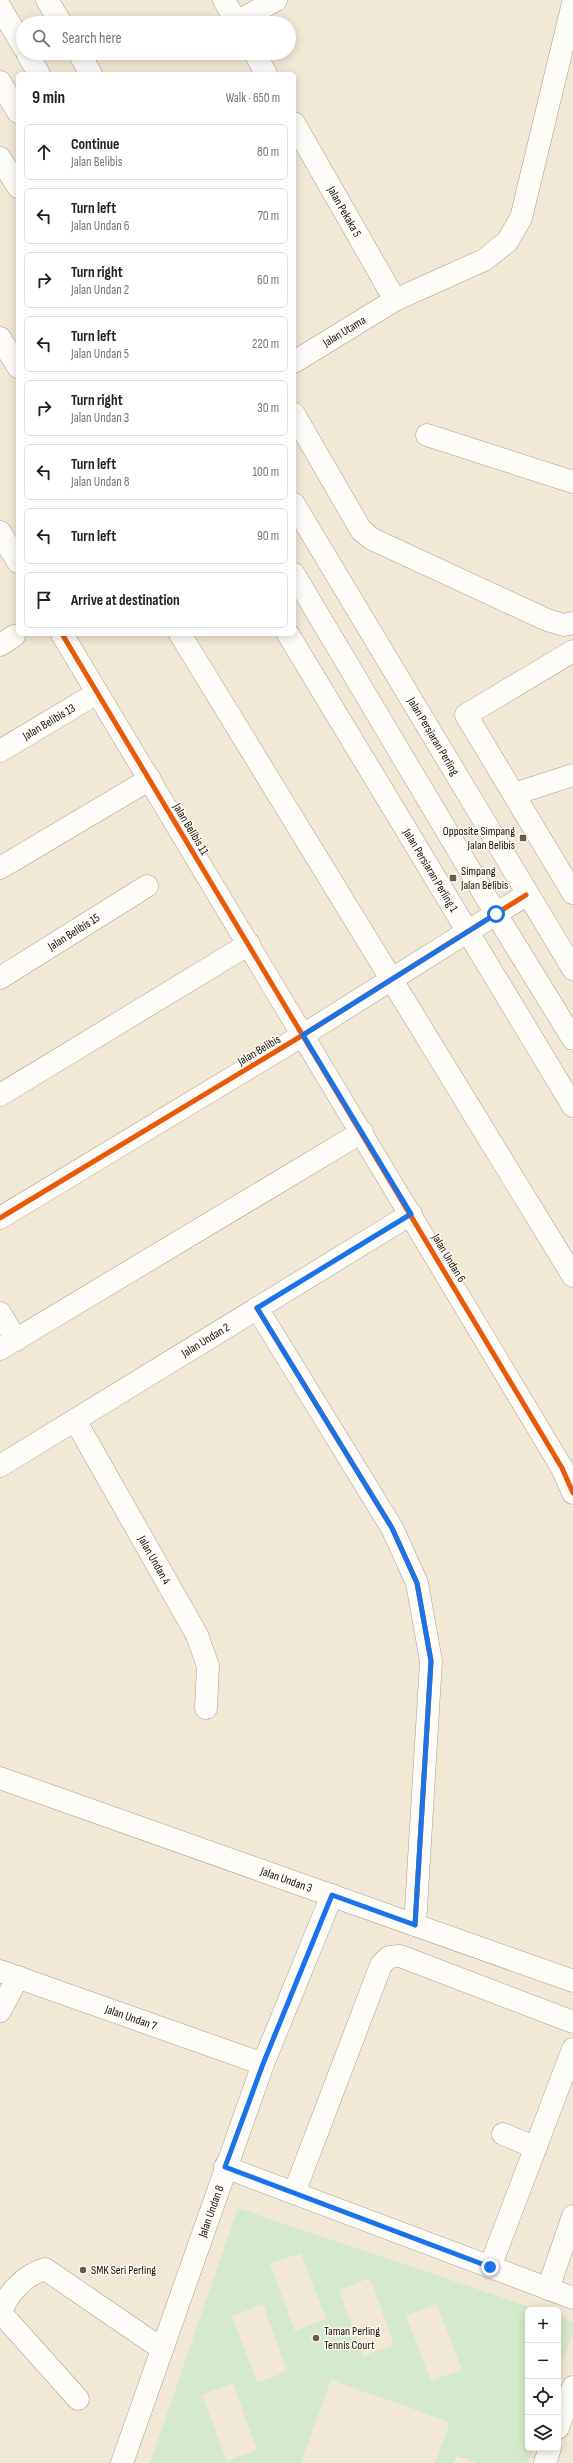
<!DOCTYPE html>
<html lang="en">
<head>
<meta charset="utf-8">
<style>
	:root { --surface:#fff; --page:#f2f2f2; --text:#202124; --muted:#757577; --line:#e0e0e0 }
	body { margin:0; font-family:"Sofia Sans Condensed",sans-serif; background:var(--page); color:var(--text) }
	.controls { position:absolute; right:12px; bottom:12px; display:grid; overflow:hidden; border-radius:6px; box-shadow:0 2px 10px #0003 }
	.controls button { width:36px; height:36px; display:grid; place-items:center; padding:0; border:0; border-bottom:1px solid var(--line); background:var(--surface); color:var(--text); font:20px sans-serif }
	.stop { position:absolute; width:12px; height:12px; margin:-9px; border:3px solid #1a73e8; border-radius:50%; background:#fff }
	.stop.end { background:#1a73e8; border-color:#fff; box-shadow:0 1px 4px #0008 }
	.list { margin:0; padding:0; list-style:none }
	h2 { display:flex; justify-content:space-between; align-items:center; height:52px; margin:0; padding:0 16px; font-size:17px }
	h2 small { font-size:13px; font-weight:400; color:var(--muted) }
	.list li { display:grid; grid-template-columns:26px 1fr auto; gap:12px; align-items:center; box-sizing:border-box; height:56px; margin:0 8px 8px; padding:0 8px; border:1px solid var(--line); border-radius:6px }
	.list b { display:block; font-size:15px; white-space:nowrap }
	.list p { margin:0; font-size:13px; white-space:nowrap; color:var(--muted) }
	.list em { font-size:13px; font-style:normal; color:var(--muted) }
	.icon { flex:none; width:22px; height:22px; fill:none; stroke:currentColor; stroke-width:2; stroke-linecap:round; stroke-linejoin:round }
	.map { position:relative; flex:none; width:573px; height:2463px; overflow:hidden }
	.search { position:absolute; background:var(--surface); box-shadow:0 2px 10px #0003; left:16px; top:16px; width:280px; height:44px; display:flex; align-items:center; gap:10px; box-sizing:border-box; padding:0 14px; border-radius:22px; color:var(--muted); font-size:15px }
	.panel { position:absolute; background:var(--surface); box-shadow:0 2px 10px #0003; left:16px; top:72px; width:280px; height:564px; border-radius:6px }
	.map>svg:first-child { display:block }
</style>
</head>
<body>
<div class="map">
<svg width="573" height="2463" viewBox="0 0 573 2463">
	<rect width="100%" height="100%" fill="#f2e8d6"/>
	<!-- green -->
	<g fill="#d5e9cc" fill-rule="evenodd">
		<path d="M238,2208l301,102h-11v138h5l-5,15h-52l-20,-7 -3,7h-18l15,-41 -119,-42 -30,83h-151zM301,2253l25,66 -31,12 -25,-67zM370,2278l24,67 -31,11 -24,-66zM263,2304l24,67 -30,12 -25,-67zM437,2304l25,66 -31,11 -25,-66zM233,2383l24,67 -30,11 -25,-66z"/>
		<polygon points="558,2316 573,2322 573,2332 558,2375"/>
	</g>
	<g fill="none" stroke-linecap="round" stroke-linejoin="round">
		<!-- minor casing -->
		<g stroke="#a59e90" stroke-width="23">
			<g id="minor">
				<polyline points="47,0 61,23"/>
				<polyline points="224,0 237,23"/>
				<polyline points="237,22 276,0"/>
				<polyline points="79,53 91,74"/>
				<polyline points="255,53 266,74"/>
				<path id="s1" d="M294,123l101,177"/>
				<polyline points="0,158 18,187"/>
				<polyline points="0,338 18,367"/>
				<path id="s2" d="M294,362l101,-62 89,-40 23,-18 14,-24 52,-215"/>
				<polyline points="294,414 361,530 372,539 547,620 564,625 573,623"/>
				<polyline points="427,435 573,482"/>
				<polyline points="0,532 18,562"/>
				<polyline points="62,634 562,1468 573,1493"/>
				<polyline points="180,634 573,1276"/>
				<path id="s3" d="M288,634l285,472"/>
				<polyline points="0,645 14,636"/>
				<polyline points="573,651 466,715 573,893"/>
				<path id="s4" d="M0,751l97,-58"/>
				<polyline points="514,794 573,775"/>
				<polyline points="0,868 150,779"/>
				<path id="s5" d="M0,978l147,-92"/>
				<polyline points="0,1095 249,944"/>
				<polyline points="0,1218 303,1035 526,895"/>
				<polyline points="257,1308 392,1528 417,1583 431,1661 415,1925"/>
				<polyline points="0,1313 16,1340"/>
				<polyline points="0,1349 362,1132"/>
				<path id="s6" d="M75,1420l122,215 11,31 -2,42"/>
				<path id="s7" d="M0,1466l411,-252"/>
				<path id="s8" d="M0,1778l573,203"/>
				<path id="s9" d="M0,1971l263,93"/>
				<polyline points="0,2011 18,1977"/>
				<polyline points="503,2134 536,2148"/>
				<polyline points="225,2167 573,2298"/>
				<polyline points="294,2193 381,1965 389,1957 400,1956 573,2022"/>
				<polyline points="490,2267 573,2049"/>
				<polyline points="548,2289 573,2216"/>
				<path d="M78,2399l-77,-86c6,-20 24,-38 44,-44l117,80"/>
				<polyline points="558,2428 573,2387"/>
				<path id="s10" d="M122,2463l141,-399 69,-169"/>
				<polyline points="545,2463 550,2448"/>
			</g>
		</g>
		<!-- major casing -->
		<g stroke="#a59e90" stroke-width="23">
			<g id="major">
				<polyline points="0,7 23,46"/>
				<polyline points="27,53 39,74"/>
				<polyline points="0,82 18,112"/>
				<path id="s11" d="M294,504l279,465"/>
				<polyline points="294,574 496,914 573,1039"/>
			</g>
		</g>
		<!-- minor -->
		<use href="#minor" stroke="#fdfcf9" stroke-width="22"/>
		<!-- major -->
		<use href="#major" stroke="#fdfcf9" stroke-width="22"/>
		<!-- cycleway casing -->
		<g stroke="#fefbf4" stroke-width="8">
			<g id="cycleway">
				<polyline points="62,634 562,1468 573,1493"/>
				<polyline points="0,1218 303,1035 526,895"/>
				<polyline points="257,1308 392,1528 417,1583 431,1661 415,1925"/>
			</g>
		</g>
		<!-- cycleway -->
		<use href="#cycleway" stroke="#e8590c" stroke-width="5"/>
	</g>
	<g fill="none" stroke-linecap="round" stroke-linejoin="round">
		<!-- route -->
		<polyline stroke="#1a73e8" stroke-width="5" points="490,2267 225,2167 263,2064 332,1895 415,1925 431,1661 417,1583 392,1528 257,1308 411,1214 303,1035 496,914"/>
	</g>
	<!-- markers -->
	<g fill="#645c4f" stroke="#fefbf4" stroke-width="1.5">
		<rect x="519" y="834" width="8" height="8" rx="2"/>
		<rect x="449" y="874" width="8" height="8" rx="2"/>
		<circle cx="83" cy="2270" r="4"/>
		<circle cx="316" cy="2338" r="4"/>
	</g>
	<g text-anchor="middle" stroke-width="3" stroke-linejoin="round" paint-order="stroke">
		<!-- street labels -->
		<g font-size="12" fill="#171106" stroke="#fefbf4">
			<text dy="4" stroke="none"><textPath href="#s1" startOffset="102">Jalan Pekaka 5</textPath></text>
			<text dy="4" stroke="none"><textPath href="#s2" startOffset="59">Jalan Utama</textPath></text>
			<text dy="4" stroke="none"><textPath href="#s4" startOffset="57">Jalan Belibis 13</textPath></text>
			<text dy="4" stroke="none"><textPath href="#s11" startOffset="271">Jalan Persiaran Perling</textPath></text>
			<text transform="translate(191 829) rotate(59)" y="4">Jalan Belibis 11</text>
			<text dy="4" stroke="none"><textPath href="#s3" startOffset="276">Jalan Persiaran Perling 1</textPath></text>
			<text dy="4" stroke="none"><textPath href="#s5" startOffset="87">Jalan Belibis 15</textPath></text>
			<text transform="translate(259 1050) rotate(-31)" y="4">Jalan Belibis</text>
			<text transform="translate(449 1258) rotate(59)" y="4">Jalan Undan 6</text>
			<text dy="4" stroke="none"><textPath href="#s7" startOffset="241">Jalan Undan 2</textPath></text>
			<text dy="4" stroke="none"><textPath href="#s6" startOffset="161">Jalan Undan 4</textPath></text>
			<text dy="4" stroke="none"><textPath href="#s8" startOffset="304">Jalan Undan 3</textPath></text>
			<text dy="4" stroke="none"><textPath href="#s9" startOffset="139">Jalan Undan 7</textPath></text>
			<text dy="4" stroke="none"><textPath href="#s10" startOffset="267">Jalan Undan 8</textPath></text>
		</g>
		<!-- poi labels -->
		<g font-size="12" fill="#171106" stroke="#fefbf4" text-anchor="start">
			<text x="515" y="835" text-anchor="end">Opposite Simpang<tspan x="515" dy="14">Jalan Belibis</tspan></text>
			<text x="461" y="875">Simpang<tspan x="461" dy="14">Jalan Belibis</tspan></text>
			<text x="91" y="2274">SMK Seri Perling</text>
			<text x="324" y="2335">Taman Perling<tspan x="324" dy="14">Tennis Court</tspan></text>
		</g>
	</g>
</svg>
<div class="controls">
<button>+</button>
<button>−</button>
<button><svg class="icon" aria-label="locate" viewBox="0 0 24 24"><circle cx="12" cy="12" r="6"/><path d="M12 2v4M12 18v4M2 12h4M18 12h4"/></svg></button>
<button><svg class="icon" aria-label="layers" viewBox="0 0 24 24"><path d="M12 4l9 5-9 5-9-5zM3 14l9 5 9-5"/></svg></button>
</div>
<div class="stop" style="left:496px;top:914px"></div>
<div class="stop end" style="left:490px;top:2267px"></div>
<div class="search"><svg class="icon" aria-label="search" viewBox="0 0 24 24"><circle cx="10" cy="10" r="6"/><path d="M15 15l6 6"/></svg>Search here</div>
<section class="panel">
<h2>9 min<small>Walk · 650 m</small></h2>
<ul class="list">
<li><svg class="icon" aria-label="ahead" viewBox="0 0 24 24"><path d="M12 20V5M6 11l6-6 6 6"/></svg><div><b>Continue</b><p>Jalan Belibis</p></div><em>80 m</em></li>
<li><svg class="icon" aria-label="left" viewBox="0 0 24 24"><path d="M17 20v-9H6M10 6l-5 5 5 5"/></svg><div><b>Turn left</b><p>Jalan Undan 6</p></div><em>70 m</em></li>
<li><svg class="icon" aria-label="right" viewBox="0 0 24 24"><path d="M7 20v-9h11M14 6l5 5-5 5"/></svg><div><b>Turn right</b><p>Jalan Undan 2</p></div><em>60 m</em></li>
<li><svg class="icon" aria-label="left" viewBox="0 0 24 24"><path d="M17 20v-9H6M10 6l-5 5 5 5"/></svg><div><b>Turn left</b><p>Jalan Undan 5</p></div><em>220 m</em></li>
<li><svg class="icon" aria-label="right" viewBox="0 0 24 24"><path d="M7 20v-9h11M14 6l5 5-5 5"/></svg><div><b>Turn right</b><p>Jalan Undan 3</p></div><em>30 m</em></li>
<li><svg class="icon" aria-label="left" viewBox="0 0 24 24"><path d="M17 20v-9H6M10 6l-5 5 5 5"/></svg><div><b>Turn left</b><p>Jalan Undan 8</p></div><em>100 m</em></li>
<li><svg class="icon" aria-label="left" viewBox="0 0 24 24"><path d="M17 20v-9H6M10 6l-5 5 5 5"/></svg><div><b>Turn left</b></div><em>90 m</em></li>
<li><svg class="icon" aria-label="arrive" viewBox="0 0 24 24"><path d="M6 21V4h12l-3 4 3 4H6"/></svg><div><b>Arrive at destination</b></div></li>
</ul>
</section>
</div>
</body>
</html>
